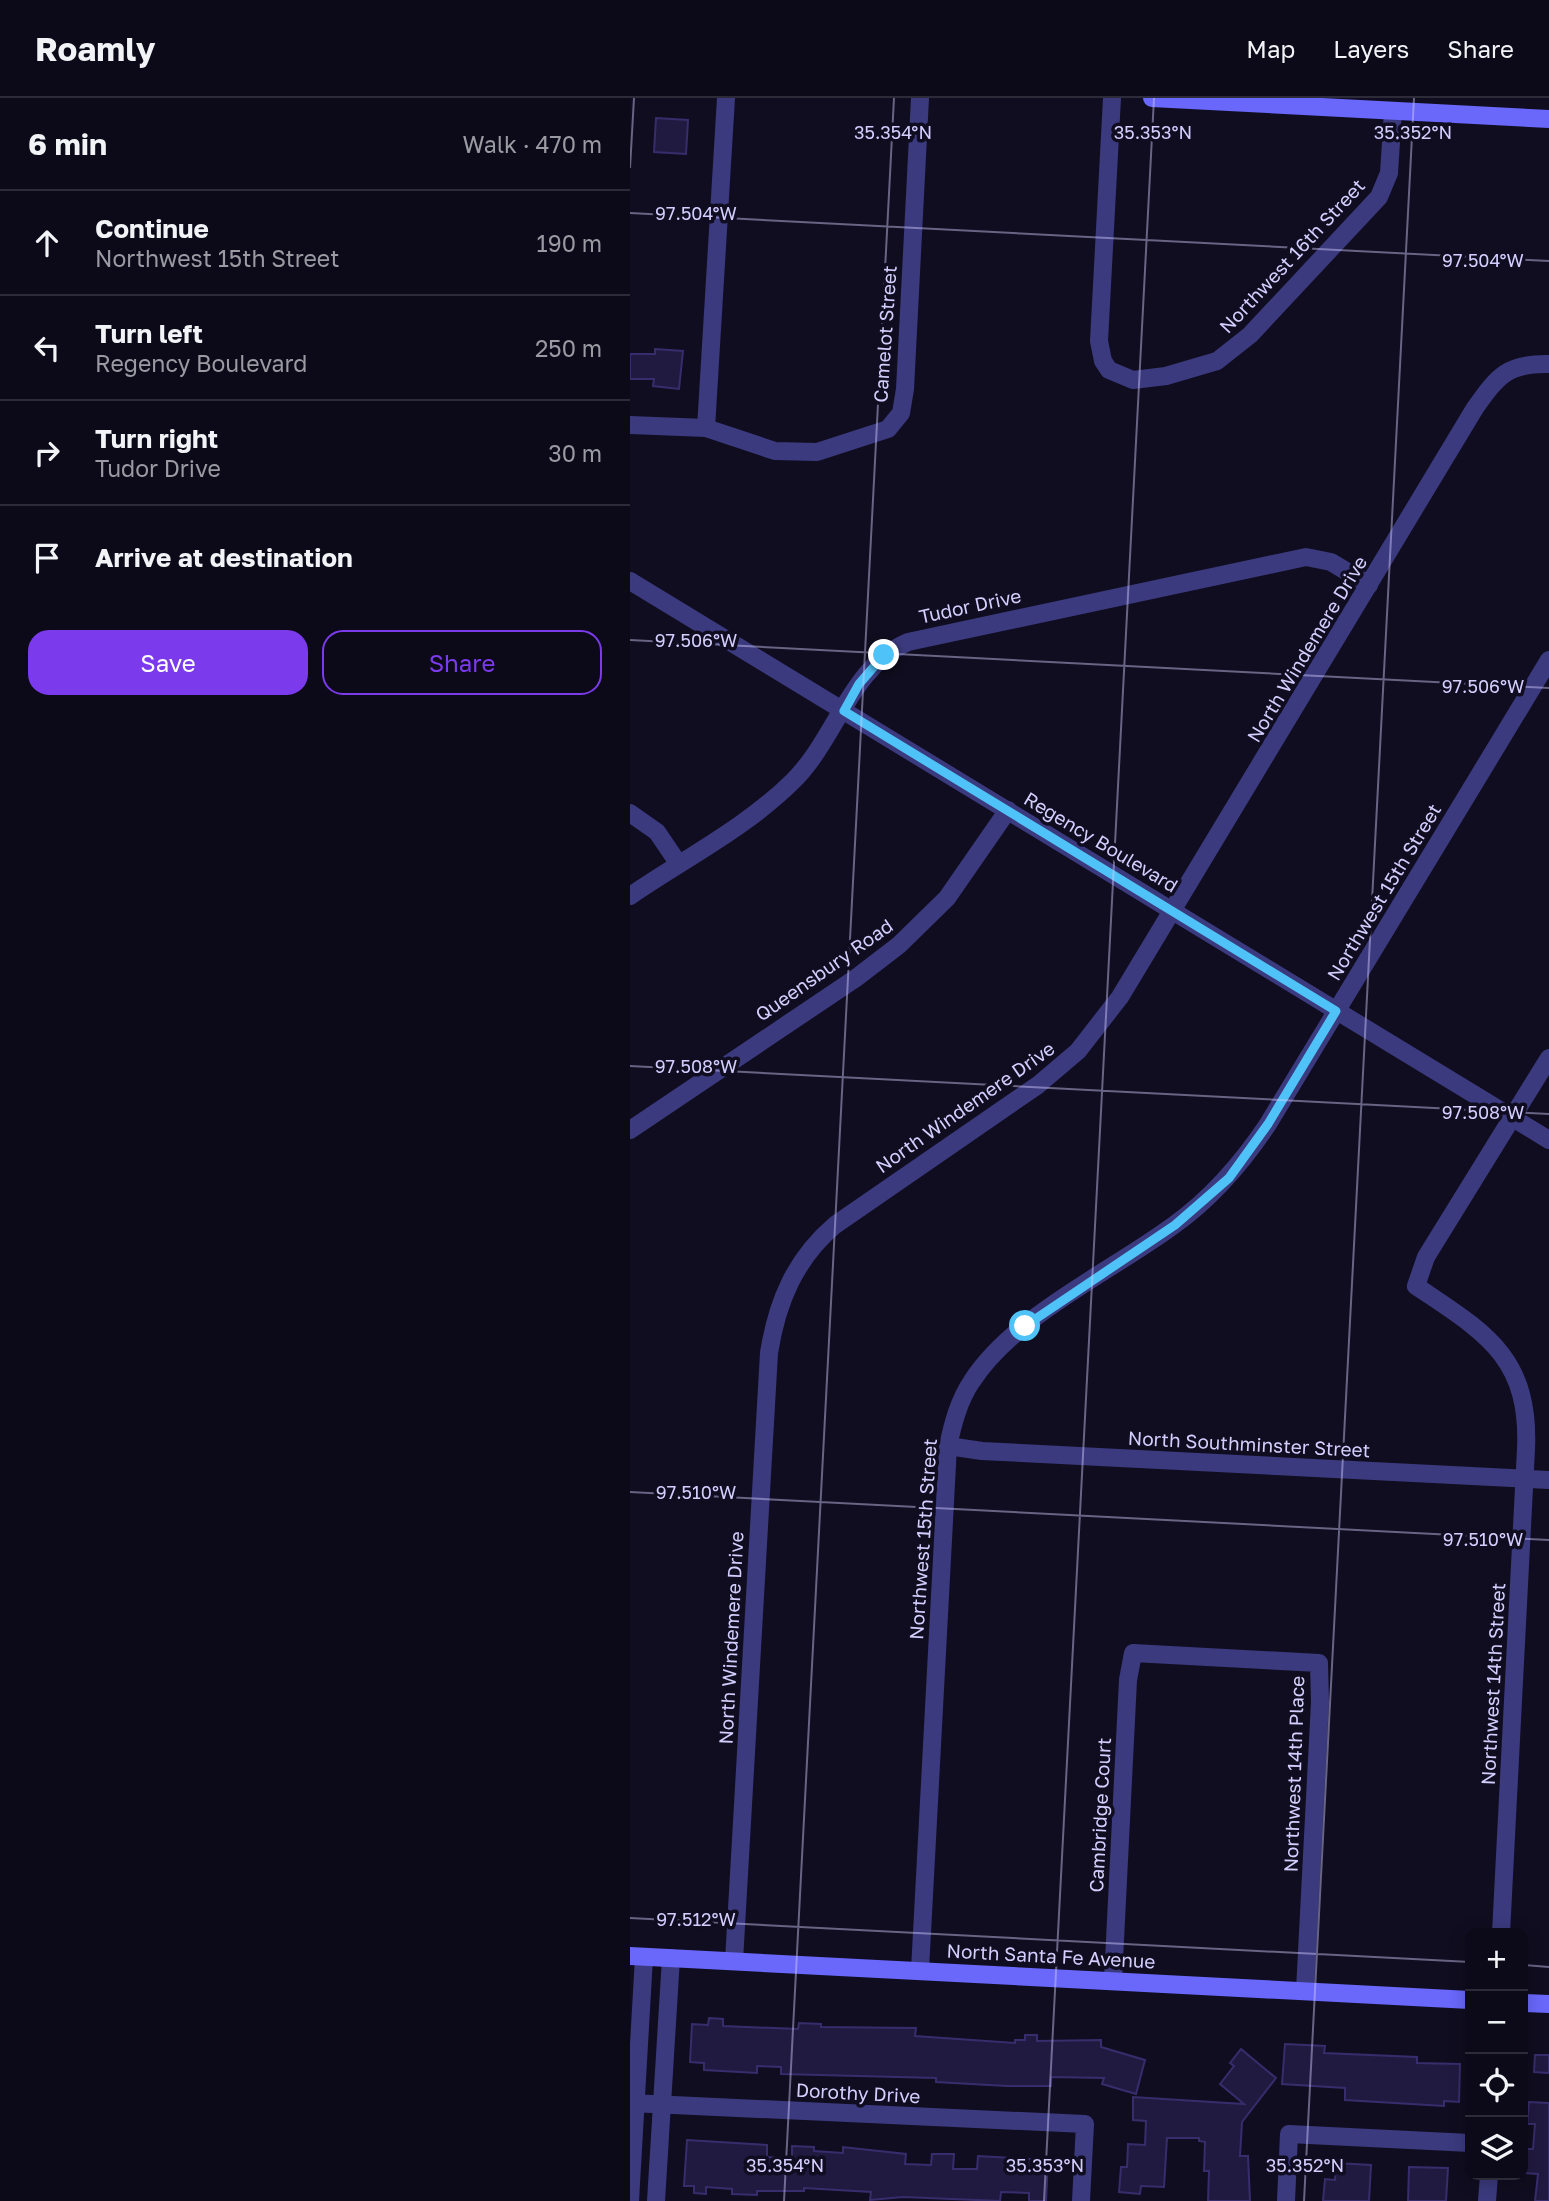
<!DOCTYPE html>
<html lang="en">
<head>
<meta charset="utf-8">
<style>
	:root { --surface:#0c0a18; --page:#1a1825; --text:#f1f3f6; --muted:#9a9aa2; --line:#2c2b37; --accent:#7c3aed }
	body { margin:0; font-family:"Golos Text",sans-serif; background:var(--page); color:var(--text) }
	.controls { position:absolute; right:21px; bottom:21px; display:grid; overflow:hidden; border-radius:14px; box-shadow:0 4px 18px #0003 }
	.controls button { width:63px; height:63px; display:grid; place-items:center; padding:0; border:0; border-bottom:2px solid var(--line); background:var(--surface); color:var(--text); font:35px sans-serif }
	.stop { position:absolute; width:21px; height:21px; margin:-16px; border:5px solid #4fc3f7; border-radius:50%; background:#fff }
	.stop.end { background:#4fc3f7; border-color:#fff; box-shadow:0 2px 7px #0008 }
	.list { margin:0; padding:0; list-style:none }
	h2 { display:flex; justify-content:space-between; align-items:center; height:91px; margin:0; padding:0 28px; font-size:30px }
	h2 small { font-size:23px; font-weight:400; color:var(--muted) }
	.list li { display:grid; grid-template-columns:46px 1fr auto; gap:21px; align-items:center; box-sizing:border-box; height:105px; padding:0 28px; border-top:2px solid var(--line) }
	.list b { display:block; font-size:26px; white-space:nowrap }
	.list p { margin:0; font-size:23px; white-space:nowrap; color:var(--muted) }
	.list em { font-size:23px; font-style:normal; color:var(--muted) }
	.actions { display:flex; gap:14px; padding:21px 28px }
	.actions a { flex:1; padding:16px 0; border:2px solid var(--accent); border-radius:21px; text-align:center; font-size:24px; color:var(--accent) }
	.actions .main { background:var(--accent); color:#fff }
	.icon { flex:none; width:38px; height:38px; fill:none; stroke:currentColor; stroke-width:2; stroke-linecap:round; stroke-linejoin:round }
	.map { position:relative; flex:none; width:919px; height:2103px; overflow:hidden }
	header { display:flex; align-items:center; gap:42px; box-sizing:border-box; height:98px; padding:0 35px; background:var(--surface); border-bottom:2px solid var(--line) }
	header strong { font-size:33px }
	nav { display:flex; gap:38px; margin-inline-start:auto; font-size:24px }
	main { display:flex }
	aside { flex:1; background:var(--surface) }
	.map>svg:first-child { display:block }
</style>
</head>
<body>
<header>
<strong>Roamly</strong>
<nav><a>Map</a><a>Layers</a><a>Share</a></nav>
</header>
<main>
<aside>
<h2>6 min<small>Walk · 470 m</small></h2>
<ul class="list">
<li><svg class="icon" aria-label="ahead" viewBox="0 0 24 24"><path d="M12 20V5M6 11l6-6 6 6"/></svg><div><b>Continue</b><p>Northwest 15th Street</p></div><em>190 m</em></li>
<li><svg class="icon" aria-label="left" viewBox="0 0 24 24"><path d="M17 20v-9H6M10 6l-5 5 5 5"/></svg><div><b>Turn left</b><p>Regency Boulevard</p></div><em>250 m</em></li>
<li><svg class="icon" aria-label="right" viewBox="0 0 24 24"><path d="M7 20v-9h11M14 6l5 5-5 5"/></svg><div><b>Turn right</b><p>Tudor Drive</p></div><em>30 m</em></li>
<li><svg class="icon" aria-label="arrive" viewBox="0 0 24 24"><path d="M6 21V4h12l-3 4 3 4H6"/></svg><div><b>Arrive at destination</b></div></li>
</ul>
<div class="actions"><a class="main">Save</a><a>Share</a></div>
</aside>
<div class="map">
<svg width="919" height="2103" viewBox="0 0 919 2103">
	<rect width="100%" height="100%" fill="#100d20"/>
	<!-- building -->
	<g fill="#211a40" stroke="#382d6c" stroke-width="2">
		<polygon points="26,20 58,22 56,56 24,54"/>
		<polygon points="25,251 53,253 49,291 23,288 24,281 0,281 0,256 25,256"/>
		<polygon points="79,1920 93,1921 93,1928 168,1931 169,1925 191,1926 191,1929 286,1930 285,1938 385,1945 385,1942 395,1942 395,1937 407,1937 407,1943 471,1942 471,1949 515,1962 506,1996 472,1986 474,1980 421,1979 421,1988 377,1988 306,1984 306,1980 151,1976 151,1969 127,1968 127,1975 74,1972 74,1965 60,1964 62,1926 78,1927"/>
		<polygon points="655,1946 695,1948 694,1955 787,1959 787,1965 830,1966 829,2004 814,2003 814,2008 715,2002 715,1990 652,1986"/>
		<polygon points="611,1951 646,1980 612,2024 610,2058 618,2058 620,2103 578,2103 579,2073 574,2073 575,2044 569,2043 569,2040 537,2040 534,2089 511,2088 510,2096 489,2094 491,2069 497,2069 498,2046 515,2047 516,2023 503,2022 503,1999 614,2006 590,1986 604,1968 600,1965"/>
		<polygon points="905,1957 919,1957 919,1975 904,1974"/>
		<polygon points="899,2004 919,2005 919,2103 905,2103 908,2076 894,2075 896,2051 903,2051 905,2026 897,2026"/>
		<polygon points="57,2042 137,2047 137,2059 162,2060 162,2048 184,2049 184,2053 213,2055 213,2049 276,2056 275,2066 301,2067 302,2056 324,2056 323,2071 347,2071 348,2058 418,2062 416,2103 399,2103 399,2095 371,2094 370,2103 273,2099 240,2102 241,2094 174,2090 174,2093 127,2093 127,2097 102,2096 102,2091 76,2089 76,2096 64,2095 64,2088 54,2088"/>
		<polygon points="706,2065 741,2067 739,2103 693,2103 695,2081 705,2082"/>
		<polygon points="779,2069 818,2070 816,2103 778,2103"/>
	</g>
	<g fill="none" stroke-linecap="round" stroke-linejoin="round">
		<!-- street -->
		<g stroke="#3b3a7e" stroke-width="18">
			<polyline points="482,0 469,243 473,263 479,272 503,282 536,278 587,263 620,237 749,99 759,75 763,13"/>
			<polyline points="0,327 76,330 145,353 187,354 258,331 271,315 275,291 290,0"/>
			<polyline points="76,330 96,0"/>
			<polyline points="0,483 919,1042"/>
			<polyline points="0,715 27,734 48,765"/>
			<path d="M0,798c54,-37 117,-69 163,-115 43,-42 57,-114 115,-139l398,-85 25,5 38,23"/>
			<polyline points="0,1032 226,880 269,847 317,800 378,712"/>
			<polyline points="318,1348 352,1353 919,1382"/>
			<path d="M871,1835l25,-484c4,-93 -42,-117 -110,-163l10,-29 123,-199"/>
			<path d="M104,1863l35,-608c8,-51 26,-94 66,-128l203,-140 40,-34 42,-54 355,-589c23,-32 32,-45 74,-44"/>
			<path d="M290,1872l28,-524c5,-23 11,-46 24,-65 42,-65 140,-110 202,-156 39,-28 68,-62 94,-101l281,-464"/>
			<polyline points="483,1882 498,1582 503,1555 689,1565 690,1604 675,1892"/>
			<polyline points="0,2005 455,2026 451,2103"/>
			<polyline points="0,2103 14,1859"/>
			<polyline points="26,2103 41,1860"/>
			<polyline points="656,2103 659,2036 840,2045"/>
			<polyline points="857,2103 859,2077"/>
		</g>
		<!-- secondary -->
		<g stroke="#6968fb" stroke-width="18">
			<polyline points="522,0 919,21"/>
			<polyline points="0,1858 840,1902"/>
			<polyline points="893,1905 919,1906"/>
		</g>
	</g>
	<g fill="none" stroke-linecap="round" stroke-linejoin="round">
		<!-- route -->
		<polyline stroke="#4fc3f7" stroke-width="9" points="254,557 229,586 214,613 706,913 638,1026 599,1080 545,1127 395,1228"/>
	</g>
	<!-- ticks -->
	<path fill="none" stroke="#d3cefe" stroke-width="2" stroke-opacity="0.45" d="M0,70l4,-70M0,115l919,48M0,542l919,48M0,968l919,48M0,1394l919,48M0,1820l840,44M893,1867l26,2M154,2103l110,-2103M414,2103l110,-2103M674,2103l110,-2103"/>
	<g text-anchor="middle" stroke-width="7" stroke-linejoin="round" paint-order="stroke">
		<!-- street labels -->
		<g font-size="19" fill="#d3cefe" stroke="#100d20">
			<text transform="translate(662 158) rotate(-47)" y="7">Northwest 16th Street</text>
			<text transform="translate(255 236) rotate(-86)" y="7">Camelot Street</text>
			<text transform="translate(340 508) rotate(-12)" y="7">Tudor Drive</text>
			<text transform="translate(677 551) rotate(-59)" y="7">North Windemere Drive</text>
			<text transform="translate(471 744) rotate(31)" y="7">Regency Boulevard</text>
			<text transform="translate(754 794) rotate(-59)" y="7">Northwest 15th Street</text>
			<text transform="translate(194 872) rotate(-35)" y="7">Queensbury Road</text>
			<text transform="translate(335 1009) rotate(-35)" y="7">North Windemere Drive</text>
			<text transform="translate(619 1346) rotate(3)" y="7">North Southminster Street</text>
			<text transform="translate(293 1441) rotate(-86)" y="7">Northwest 15th Street</text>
			<text transform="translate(101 1540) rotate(-87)" y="7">North Windemere Drive</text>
			<text transform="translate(863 1586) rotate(-87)" y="7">Northwest 14th Street</text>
			<text transform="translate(664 1676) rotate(-88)" y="7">Northwest 14th Place</text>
			<text transform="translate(470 1717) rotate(-87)" y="7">Cambridge Court</text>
			<text transform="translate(421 1858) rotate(3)" y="7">North Santa Fe Avenue</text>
			<text transform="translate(228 1995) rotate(3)" y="7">Dorothy Drive</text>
		</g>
	</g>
	<g font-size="18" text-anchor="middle" fill="#d3cefe" stroke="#100d20" stroke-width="7" stroke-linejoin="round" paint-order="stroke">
		<text x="263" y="41">35.354°N</text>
		<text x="523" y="41">35.353°N</text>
		<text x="783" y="41">35.352°N</text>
		<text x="66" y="122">97.504°W</text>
		<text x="853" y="169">97.504°W</text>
		<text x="66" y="549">97.506°W</text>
		<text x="853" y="595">97.506°W</text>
		<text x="66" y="975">97.508°W</text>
		<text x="853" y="1021">97.508°W</text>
		<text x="66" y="1401">97.510°W</text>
		<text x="853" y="1448">97.510°W</text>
		<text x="66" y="1828">97.512°W</text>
		<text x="155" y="2074">35.354°N</text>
		<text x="415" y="2074">35.353°N</text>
		<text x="675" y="2074">35.352°N</text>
	</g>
</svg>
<div class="controls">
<button>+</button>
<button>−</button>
<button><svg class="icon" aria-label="locate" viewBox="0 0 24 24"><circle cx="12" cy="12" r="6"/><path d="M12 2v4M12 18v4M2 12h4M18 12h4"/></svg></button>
<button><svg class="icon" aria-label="layers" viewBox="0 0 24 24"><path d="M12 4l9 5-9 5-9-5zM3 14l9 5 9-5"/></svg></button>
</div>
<div class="stop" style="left:395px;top:1228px"></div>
<div class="stop end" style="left:254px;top:557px"></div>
</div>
</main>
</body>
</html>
